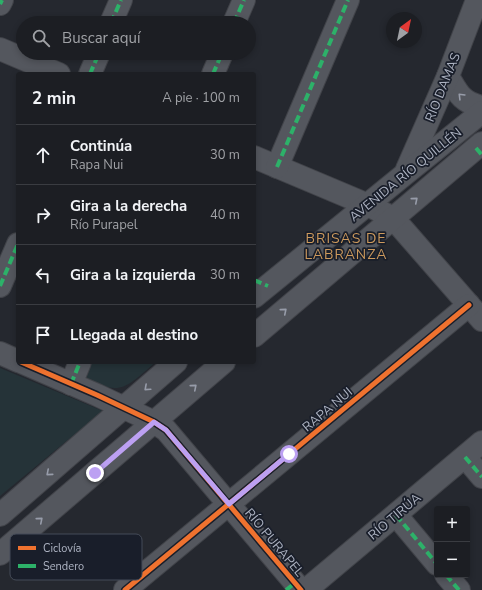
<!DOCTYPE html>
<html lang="es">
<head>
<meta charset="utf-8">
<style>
	:root { --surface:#1c1e23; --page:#292b30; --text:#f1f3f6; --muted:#a0a2a6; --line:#3a3c41 }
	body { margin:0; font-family:"Nunito Sans",sans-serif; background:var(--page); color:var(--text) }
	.controls { position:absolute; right:12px; bottom:12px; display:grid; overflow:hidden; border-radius:4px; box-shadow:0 2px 6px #0003 }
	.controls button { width:36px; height:36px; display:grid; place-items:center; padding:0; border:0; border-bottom:1px solid var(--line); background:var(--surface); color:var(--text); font:20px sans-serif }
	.compass { position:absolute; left:386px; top:12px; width:36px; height:36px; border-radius:50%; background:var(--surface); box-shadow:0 2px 6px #0003; rotate:33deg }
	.stop { position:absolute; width:12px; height:12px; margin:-9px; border:3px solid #bca0f2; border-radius:50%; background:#fff }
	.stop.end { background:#bca0f2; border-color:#fff; box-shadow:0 1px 4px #0008 }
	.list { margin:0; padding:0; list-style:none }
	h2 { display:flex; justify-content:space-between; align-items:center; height:52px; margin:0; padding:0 16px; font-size:17px }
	h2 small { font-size:13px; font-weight:400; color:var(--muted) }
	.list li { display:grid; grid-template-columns:26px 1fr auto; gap:12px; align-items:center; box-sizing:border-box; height:60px; padding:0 16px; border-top:1px solid var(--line) }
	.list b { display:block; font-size:15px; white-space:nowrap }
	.list p { margin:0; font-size:13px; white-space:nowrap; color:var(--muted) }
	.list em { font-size:13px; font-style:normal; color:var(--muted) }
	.icon { flex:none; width:22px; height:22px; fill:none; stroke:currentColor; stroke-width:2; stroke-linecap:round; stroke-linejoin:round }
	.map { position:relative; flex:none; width:482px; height:590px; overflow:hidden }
	.search { position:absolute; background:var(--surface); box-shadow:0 2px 6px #0003; left:16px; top:16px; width:240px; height:44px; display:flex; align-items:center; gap:10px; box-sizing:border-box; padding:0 14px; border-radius:22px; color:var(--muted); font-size:15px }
	.panel { position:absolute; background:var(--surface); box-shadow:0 2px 6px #0003; left:16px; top:72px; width:240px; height:292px; border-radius:4px }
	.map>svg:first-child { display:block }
</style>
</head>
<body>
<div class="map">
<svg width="482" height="590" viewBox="0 0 482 590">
	<rect width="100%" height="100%" fill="#25282f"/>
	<!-- green -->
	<g fill="#253338">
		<path d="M88,362h68c-30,25 -36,37 -73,13z"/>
		<polygon points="0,368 103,411 0,496"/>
	</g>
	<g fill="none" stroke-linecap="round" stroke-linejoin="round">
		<!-- minor casing -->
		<g stroke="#414349" stroke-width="24">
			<g id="minor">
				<polyline points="0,4 2,0"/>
				<polyline points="111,23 121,0"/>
				<polyline points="234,23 244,0"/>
				<polyline points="0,49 59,74"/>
				<polyline points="90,74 99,53"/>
				<polyline points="213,74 222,53"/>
				<path d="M448,76c10,17 13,26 34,31"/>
				<polyline points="254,157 368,205 393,218 482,320"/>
				<polyline points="277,167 348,0"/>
				<polyline points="407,169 448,76 477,0"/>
				<polyline points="0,286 18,244"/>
				<polyline points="254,297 405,174 482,112"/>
				<polyline points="254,336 482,143"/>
				<polyline points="0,353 18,361"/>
				<polyline points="21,362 97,395 154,422 166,430 301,590"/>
				<polyline points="71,384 80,362"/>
				<polyline points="465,457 482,477"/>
				<polyline points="0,515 176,362"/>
				<polyline points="396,515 437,564"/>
				<polyline points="0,554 224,362"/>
				<polyline points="446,575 459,590"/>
				<polyline points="125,590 469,305"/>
				<polyline points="306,590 482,442"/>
			</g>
		</g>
		<!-- minor -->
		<use href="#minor" stroke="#54575e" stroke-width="22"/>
		<!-- quiet -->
		<g stroke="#2db169" stroke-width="4" stroke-dasharray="8 4" stroke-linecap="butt">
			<polyline points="0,4 2,0"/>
			<polyline points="111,23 121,0"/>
			<polyline points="234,23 244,0"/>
			<polyline points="90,74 99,53"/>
			<polyline points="213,74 222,53"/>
			<polyline points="476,148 482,155"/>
			<polyline points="277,167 348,0"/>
			<polyline points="254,280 268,286"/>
			<polyline points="0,286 18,244"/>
			<polyline points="71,384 80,362"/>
			<polyline points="465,457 482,477"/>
			<polyline points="396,515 437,564"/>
			<polyline points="446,575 459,590"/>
			<polyline points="286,590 295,583"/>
		</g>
		<!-- cycleway casing -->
		<g stroke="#191e2a" stroke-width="8">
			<g id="cycleway">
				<polyline points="21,362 97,395 154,422 166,430 301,590"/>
				<polyline points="125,590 469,305"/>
			</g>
		</g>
		<!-- cycleway -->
		<use href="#cycleway" stroke="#ef722f" stroke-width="5"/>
	</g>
	<!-- one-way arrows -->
	<defs><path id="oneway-chevron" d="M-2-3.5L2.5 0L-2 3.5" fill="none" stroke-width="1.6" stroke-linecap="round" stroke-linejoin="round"/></defs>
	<g stroke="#979ca9">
		<use href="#oneway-chevron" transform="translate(461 96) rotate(-135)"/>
		<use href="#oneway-chevron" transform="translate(415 200) rotate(-40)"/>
		<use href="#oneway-chevron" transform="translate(284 311) rotate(-40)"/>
		<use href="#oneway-chevron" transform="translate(194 387) rotate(-41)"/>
		<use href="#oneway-chevron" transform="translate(147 388) rotate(138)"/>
		<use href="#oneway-chevron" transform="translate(49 473) rotate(139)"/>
		<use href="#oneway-chevron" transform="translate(40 520) rotate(-41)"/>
	</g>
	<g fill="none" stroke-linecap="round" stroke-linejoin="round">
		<!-- route -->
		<polyline stroke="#bca0f2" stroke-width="5" points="95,473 154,422 166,430 229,504 289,454"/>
	</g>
	<g text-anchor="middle" stroke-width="3.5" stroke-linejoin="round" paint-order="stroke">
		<!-- street labels -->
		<g font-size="13" fill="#adb3c2" stroke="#191e2a">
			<text transform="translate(442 87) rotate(-68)" y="5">RÍO DAMAS</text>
			<text transform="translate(405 174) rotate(-39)" y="5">AVENIDA RÍO QUILLÉN</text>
			<text transform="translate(327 409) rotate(-40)" y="5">RAPA NUI</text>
			<text transform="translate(394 516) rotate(-40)" y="5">RÍO TIRÚA</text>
			<text transform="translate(275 542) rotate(50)" y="5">RÍO PURAPEL</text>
		</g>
		<!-- neighbourhood labels -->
		<g font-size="14" letter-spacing="1" fill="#cd9a5d" stroke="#191e2a">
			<text x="346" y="243">BRISAS DE<tspan x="346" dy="16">LABRANZA</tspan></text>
		</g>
	</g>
	<!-- legend -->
	<rect x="10" y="534" width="132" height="46" rx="6" fill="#191e2a" stroke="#454b58" stroke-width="1"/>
	<rect x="18" y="546" width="18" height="4" fill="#ef722f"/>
	<rect x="18" y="564" width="18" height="4" fill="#2db169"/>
	<g font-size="11" fill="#adb3c2">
		<text x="43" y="552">Ciclovía</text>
		<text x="43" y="570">Sendero</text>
	</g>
</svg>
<div class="controls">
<button>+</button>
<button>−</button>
</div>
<svg class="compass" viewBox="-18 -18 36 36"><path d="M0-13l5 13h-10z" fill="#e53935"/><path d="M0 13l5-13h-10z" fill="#a0a2a6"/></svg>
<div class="stop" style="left:289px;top:454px"></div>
<div class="stop end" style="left:95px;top:473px"></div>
<div class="search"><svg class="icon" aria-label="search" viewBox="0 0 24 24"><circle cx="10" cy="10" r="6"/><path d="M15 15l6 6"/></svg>Buscar aquí</div>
<section class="panel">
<h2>2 min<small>A pie · 100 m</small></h2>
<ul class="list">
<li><svg class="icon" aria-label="ahead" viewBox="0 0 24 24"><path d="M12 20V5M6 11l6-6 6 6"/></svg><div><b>Continúa</b><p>Rapa Nui</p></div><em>30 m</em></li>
<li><svg class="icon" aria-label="right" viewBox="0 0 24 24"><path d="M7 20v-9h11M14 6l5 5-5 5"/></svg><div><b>Gira a la derecha</b><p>Río Purapel</p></div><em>40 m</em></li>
<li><svg class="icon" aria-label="left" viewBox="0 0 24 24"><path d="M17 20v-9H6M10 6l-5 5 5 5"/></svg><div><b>Gira a la izquierda</b></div><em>30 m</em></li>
<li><svg class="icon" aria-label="arrive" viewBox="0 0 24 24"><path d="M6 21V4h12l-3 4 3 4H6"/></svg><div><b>Llegada al destino</b></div></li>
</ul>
</section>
</div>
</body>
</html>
